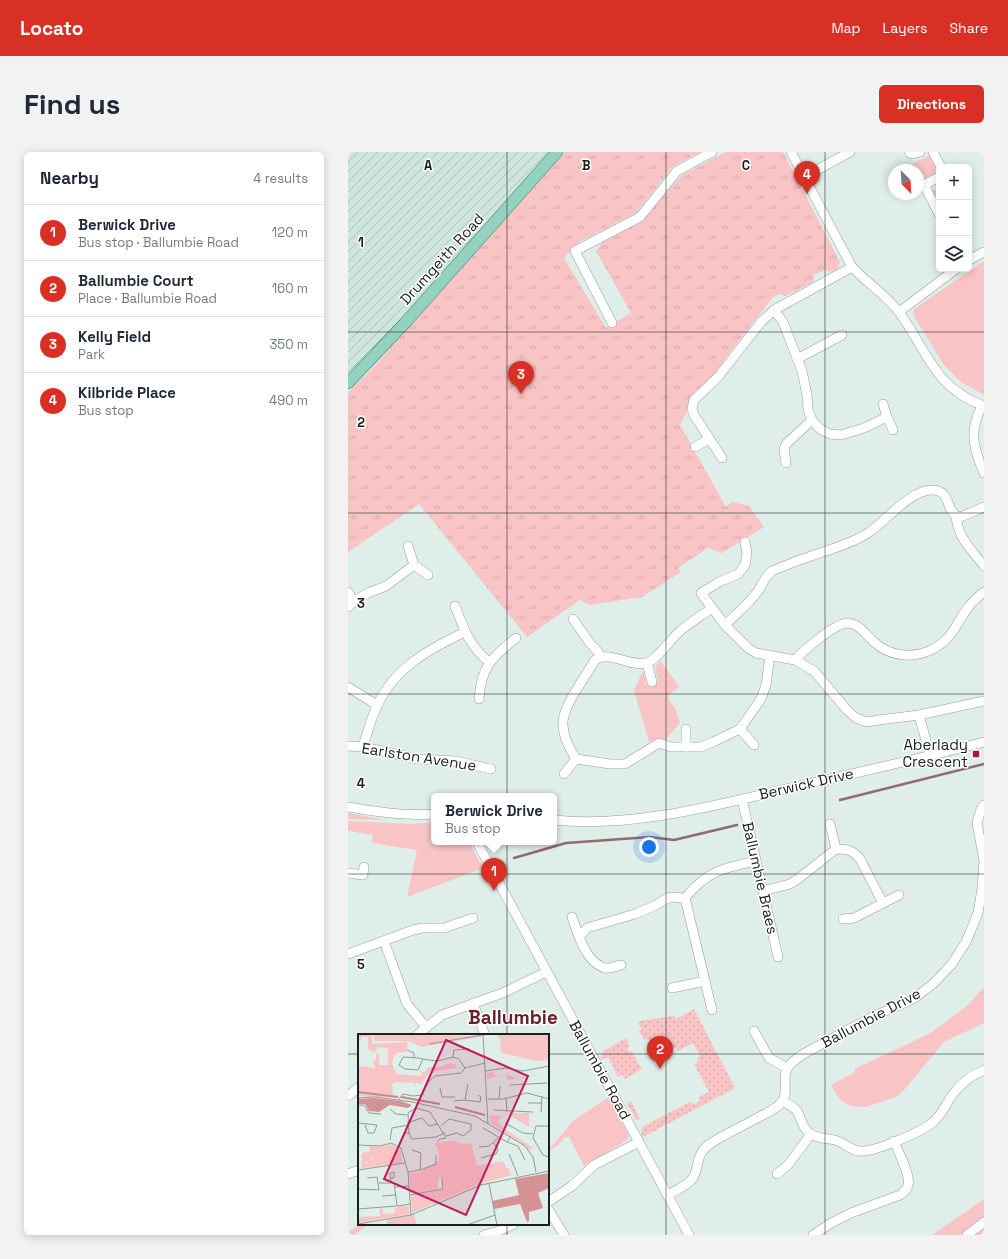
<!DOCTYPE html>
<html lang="en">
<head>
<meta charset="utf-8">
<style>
	:root { --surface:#fff; --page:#f2f2f3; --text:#1f2937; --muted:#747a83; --line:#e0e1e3; --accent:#d93025 }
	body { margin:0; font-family:"Space Grotesk",sans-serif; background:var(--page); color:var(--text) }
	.controls { position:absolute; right:12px; top:12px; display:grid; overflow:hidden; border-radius:6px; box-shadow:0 2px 10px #0003 }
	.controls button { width:36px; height:36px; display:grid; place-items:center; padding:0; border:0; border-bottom:1px solid var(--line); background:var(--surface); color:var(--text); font:20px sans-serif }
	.compass { position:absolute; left:540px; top:12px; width:36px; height:36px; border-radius:50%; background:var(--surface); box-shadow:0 2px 10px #0003; rotate:156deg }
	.you { position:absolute; left:301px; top:695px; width:14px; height:14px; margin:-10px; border:3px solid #fff; border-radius:50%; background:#1a73e8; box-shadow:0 0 0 6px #1a73e833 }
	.badge { display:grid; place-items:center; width:26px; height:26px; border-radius:50%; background:var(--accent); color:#fff; font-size:13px; font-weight:700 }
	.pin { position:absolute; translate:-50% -33px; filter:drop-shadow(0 1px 2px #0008) }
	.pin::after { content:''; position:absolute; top:21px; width:14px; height:12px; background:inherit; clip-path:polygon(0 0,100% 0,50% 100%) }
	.popup { position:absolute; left:83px; top:641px; width:126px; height:52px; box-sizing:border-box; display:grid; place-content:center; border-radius:6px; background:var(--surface); filter:drop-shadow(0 1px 3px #0005); font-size:13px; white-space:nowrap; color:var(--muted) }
	.popup b { font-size:15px; color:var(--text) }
	.popup::after { content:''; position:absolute; left:50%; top:100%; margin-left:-8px; border:8px solid transparent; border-top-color:var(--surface) }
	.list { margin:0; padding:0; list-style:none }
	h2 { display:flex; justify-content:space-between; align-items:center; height:52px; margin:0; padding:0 16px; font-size:17px }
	h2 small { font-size:13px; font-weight:400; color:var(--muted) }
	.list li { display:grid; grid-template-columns:26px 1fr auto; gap:12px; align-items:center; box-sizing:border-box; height:56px; padding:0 16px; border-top:1px solid var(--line) }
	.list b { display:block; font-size:15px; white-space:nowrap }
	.list p { margin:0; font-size:13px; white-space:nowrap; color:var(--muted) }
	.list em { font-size:13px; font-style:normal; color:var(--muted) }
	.icon { flex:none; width:22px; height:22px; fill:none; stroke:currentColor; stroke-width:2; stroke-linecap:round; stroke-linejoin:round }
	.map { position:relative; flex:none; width:636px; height:1083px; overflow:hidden; border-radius:6px }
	header { display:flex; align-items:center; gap:24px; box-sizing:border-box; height:56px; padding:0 20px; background:var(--accent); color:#fff }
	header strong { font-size:19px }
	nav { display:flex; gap:22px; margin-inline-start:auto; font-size:14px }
	.intro { display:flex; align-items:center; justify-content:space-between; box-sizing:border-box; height:96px; padding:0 24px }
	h1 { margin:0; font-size:28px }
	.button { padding:10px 18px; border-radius:6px; background:var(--accent); color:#fff; font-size:14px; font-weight:700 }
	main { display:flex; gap:24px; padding:0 24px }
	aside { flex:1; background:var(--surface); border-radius:6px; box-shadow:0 2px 10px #0003 }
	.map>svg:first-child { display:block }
</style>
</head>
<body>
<header>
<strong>Locato</strong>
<nav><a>Map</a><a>Layers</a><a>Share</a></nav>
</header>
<div class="intro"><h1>Find us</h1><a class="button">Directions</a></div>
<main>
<aside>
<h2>Nearby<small>4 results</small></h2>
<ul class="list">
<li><span class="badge">1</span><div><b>Berwick Drive</b><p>Bus stop · Ballumbie Road</p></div><em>120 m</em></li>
<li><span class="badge">2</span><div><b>Ballumbie Court</b><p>Place · Ballumbie Road</p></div><em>160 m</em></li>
<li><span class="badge">3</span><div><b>Kelly Field</b><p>Park</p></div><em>350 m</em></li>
<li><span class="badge">4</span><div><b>Kilbride Place</b><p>Bus stop</p></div><em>490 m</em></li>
</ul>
</aside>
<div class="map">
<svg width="636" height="1083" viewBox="0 0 636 1083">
	<defs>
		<pattern id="industrial-furrows" width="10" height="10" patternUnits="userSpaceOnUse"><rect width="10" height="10" fill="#cde5db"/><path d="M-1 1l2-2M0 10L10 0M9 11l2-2" fill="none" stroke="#afc4bc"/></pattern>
		<pattern id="park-tufts" width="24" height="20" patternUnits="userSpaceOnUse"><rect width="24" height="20" fill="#f9c4c5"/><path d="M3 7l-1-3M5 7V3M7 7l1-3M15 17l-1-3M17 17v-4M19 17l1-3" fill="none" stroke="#d5a8a9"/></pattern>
		<pattern id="garden-dots" width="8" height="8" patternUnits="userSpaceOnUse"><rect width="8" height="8" fill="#f9c4c5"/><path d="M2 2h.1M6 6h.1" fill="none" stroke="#d5a8a9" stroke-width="1.8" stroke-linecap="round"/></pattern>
	</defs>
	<rect width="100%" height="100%" fill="#dfeee8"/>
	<!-- industrial -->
	<polygon fill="url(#industrial-furrows)" points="0,0 209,0 0,231"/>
	<!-- grass -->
	<g fill="#f9c4c5">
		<polygon points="582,3 591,20 577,27 572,18 569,16 564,17 562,13"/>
		<polygon points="591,35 591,54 584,41 585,38"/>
		<polygon points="636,109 636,243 613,230 596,213 565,163 566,157"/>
		<polygon points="312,509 319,517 331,535 321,543 321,549 327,556 332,571 317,588 311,586 301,590 286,538 295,519 299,533 310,530 307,515"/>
		<polygon points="0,661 37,668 0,667"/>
		<polygon points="0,669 65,672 86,670 86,690 121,690 135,716 59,745 69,698 24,691 25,683 0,679"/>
		<polygon points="636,835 636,871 596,890 557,937 548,945 518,955 503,954 492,948 483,933 507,920 506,917 581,882 620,853"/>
		<polygon points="261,945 281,984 279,988 236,1014 221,985 217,985 210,993 200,999 200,996 207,991 225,969"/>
		<polygon points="636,1047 636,1083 584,1083"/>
		<polygon points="12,1072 22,1072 6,1083 0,1083 0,1080"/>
	</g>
	<!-- park -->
	<polygon fill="url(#park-tufts)" points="217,0 352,0 325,14 288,61 231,90 216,106 258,176 283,161 248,99 256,88 294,69 334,23 378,0 435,0 492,110 489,117 483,120 477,118 466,123 465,130 437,144 431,142 425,145 375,209 377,211 340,257 332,273 378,355 384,350 401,354 416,375 374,401 360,396 330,416 333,420 294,445 242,453 232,448 179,485 71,352 0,400 0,240 21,220"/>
	<!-- garden -->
	<g fill="url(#garden-dots)">
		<path d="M346,857l41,79 -92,49c-3,-4 -2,-7 1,-11l46,-24 4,3 5,-3v-5l10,-5 -15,-28 5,-2 -2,-4 3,-2 -7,-13 -15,8 -2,-4 -11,6 -4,-8 -7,4 -6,-10 -4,1 -5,-9 3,-1 -4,-7 2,-2 34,-5 2,3z"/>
		<polygon points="278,886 282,894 279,896 281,900 284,899 291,913 292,913 294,917 277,927 274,923 270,925 260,905 254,908 253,904 255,902 254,900"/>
		<polygon points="283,949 292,967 288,968 279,951"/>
	</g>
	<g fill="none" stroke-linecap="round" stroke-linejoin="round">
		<!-- stream -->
		<g stroke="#94696a" stroke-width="2.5">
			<polyline points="492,648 636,612"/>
			<polyline points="166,706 218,691 302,685 326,688 389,673"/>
		</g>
		<!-- minor casing -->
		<g stroke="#92a09a" stroke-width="10">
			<g id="minor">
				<path d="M443,0l61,115c15,16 34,28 47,45 28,38 35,76 85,94"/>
				<polyline points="561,0 564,2 572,0"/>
				<polyline points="585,0 593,15"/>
				<polyline points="456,25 502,0"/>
				<polyline points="591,25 576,33 591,62"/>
				<polyline points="621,108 636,100"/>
				<polyline points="426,158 435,170 454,219 459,243 460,258 464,268 472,277 482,282 493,283 516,276 539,265"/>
				<polyline points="551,160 608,117"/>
				<polyline points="264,171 227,99 292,65 329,19 364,0"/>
				<polyline points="449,207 494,183"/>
				<polyline points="535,252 539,265 545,278"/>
				<path d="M634,254c-13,24 -9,42 2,67"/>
				<polyline points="347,295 361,287"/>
				<polyline points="374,306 346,263 344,257 346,248 370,225 413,170 426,158 504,115"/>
				<polyline points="438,311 436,298 438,292 464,268"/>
				<path d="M608,364c2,22 15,33 28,50"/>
				<polyline points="397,390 399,401 397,413 390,422 371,430 353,441 377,473 400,496 408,501 447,508 466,519 499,558 508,566 519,570 531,568 571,563 636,549"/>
				<polyline points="60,394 66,413 80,423"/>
				<polyline points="0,440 6,449"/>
				<path d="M107,454c9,23 14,40 34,56"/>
				<polyline points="0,455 6,449 20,441 38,434 66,413"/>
				<path d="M364,456c-11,8 -23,15 -33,24 -9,8 -22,28 -33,31 -17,4 -36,-13 -51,-3 -9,16 -30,43 -32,61 -1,13 6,27 13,38l34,5h15l34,-21 12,4h30l12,-5 27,-13 21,-30 5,-14 4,-30"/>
				<polyline points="225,467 241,490 250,500 253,505"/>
				<path d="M377,473c11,-11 24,-21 33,-34 5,-7 7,-15 14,-20 16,-7 32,-13 48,-18 17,-6 33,-10 48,-20 18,-12 43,-44 65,-43 19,1 12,21 25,27l5,-1 21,-9"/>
				<path d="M447,508c9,-10 39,-36 52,-37 12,0 19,12 27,19 15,14 38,17 57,8 25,-13 24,-27 39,-45 4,-5 9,-9 14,-13"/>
				<polyline points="299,511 304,530"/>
				<polyline points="0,535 29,553"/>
				<path d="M131,547c2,-32 13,-42 37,-61"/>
				<polyline points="571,563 582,603"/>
				<polyline points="392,577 406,593"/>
				<polyline points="0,594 15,595 70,607 108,609 143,617"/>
				<path d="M15,595c4,-14 8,-28 14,-41 17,-38 52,-57 88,-74"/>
				<polyline points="338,595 338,577"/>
				<polyline points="216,622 228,607"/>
				<polyline points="394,647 430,805"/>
				<path d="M0,655c29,5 56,9 86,7"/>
				<path d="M206,668c74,8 155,-13 227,-30 68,-15 135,-31 203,-48"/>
				<polyline points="482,672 488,697"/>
				<polyline points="129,690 341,1083"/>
				<polyline points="0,721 15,723 16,715"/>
				<path d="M415,739l27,-7 8,-5 38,-30c11,0 17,1 24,10l23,44"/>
				<polyline points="224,765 231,785"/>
				<polyline points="495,767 506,766 551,743"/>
				<polyline points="36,789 59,852 78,875"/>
				<polyline points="0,802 65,778 74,776 96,776 125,766"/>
				<path d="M273,813c-5,1 -11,4 -16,3 -14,-4 -21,-19 -26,-31l8,-9 48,-14 19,-8 16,-9 15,1"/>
				<polyline points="324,836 357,829"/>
				<polyline points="125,851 137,883"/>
				<path d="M364,858l-27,-112c22,-27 38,-30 71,-37"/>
				<polyline points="406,879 421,906 439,916"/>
				<polyline points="69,883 94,863 157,840 198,820"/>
				<polyline points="0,944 11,935"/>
				<path d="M434,949c5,3 11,5 15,10 5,8 5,18 14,23 7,5 16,4 24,6 8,2 15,10 24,11 14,2 62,-19 73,-28 10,-8 14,-19 21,-29 8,-11 19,-19 31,-24"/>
				<polyline points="0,1022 11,1018"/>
				<polyline points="429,1022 440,1013 463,982"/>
				<path d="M320,1043c8,-5 19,-9 25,-17 6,-10 3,-22 13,-31 13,-11 38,-21 53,-30 8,-4 17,-8 23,-15 7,-10 0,-23 5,-33 3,-7 12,-12 18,-16l67,-36 41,-18 20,-15 18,-19 15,-23 12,-29 4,-24 2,-28 -7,-38 4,-14 3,-4"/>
				<polyline points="200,1050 224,1034 246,1013 291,990"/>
				<polyline points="200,1057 216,1083"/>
				<polyline points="136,1083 151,1079 166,1072"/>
				<path d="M465,1083l18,-12 20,-10 49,-18c4,-3 7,-5 8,-10 3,-10 -10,-33 -14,-44"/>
				<polyline points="619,1083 636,1070"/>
			</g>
		</g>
		<!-- major casing -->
		<g stroke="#3c7f6b" stroke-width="12">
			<polyline id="major" points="0,231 57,171 209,0"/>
		</g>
		<!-- minor -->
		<use href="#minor" stroke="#fff" stroke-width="9"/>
		<!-- major -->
		<use href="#major" stroke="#95d1bf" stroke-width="11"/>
	</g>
	<!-- grid -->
	<path fill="none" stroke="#1a201e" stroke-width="1" stroke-opacity="0.55" d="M159,0v883M318,0v1083M477,0v1083M0,180h636M0,361h636M0,542h636M0,722h636M0,902h11M200,902h436M159,1072v11"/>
	<!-- markers -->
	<rect fill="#ab1536" stroke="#fff" stroke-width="1.5" x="624" y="598" width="8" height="8" rx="2"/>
	<g text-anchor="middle" stroke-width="3" stroke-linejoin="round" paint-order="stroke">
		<!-- street labels -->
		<g font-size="15" fill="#1a201e" stroke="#fff">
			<text transform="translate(94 107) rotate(-48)" y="5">Drumgeith Road</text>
			<text transform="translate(71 605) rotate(9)" y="5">Earlston Avenue</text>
			<text transform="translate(458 632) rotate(-13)" y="5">Berwick Drive</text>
			<text transform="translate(412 726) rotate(77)" y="5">Ballumbie Braes</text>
			<text transform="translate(523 866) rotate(-28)" y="5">Ballumbie Drive</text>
			<text transform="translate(252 918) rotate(61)" y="5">Ballumbie Road</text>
		</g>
		<!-- poi labels -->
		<g font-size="15" fill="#1a201e" stroke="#fff" text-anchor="end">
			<text x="620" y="598">Aberlady<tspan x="620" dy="17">Crescent</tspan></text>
		</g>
		<!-- district labels -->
		<g font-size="19" font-weight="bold" fill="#672129" stroke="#fff">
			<text x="165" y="872">Ballumbie</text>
		</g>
	</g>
	<!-- overview -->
	<g transform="translate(10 882)">
		<rect width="191" height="191" fill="#dfeee8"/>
		<path d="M0,0h14v10l36,-2 -2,10h-7l-5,4 -2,8 5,10 22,2 3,-1 -2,-4 3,2 6,-6h11l10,-4 6,1 1,4 -27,4 -9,12 -5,-1 -1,5v-5l-20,-1 -3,2 1,14 -35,-2v-30l17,2 -2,-8h3v-6l-8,-1 11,1v11h9v-17l-9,-1 -1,4 -2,-6v6l-3,1 -5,-3v-12h-7v4h-3zM15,0l98,2 7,-2h17l-73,13 -13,-6h-34zM137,0h54v26l-12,1 -36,-8 -1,-15zM136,38v4l12,-2 10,4 33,-5 -41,7 -2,-6 -19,5 -1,-6zM132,81l11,1 -4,6 9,8 26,17 4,-1 -6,4 -39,-27zM33,110l10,7 1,12 -40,5 -1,-7 2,-1 3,4 8,-5 -5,-8 1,-5 10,1zM41,172h10v8l-51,9v-6l22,-1 -1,-8 4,1v5l12,-1v-5zM56,180l3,11h-30v-5z" fill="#f9c4c5"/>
		<path d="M16,64l26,3 12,4 -4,3 -18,-3 -11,7 -10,-1 -4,-7h-7v-5zM191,139v15l-11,5 5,15 -14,4v9l-2,1 -7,-18 -26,5 -2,-8 27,-6 -4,-16z" fill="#d49295"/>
		<path d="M155,79h16v14l-18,-11zM96,107l8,3 9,-1 6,23 26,-5 3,7h3l1,6h6l-34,9 -70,30 -1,-17 33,-7 -1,-11h-4l-1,11 -27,5 -2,-21 11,-1 19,-11 -1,-13 -4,-5z" fill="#f9c4c5"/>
		<path d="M3.5 123a5.5 5.5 0 1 1 11 0a5.5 5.5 0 1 1-11 0Z" fill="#f9c4c5"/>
		<path fill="none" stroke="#c8888a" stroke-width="2" d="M0,58l40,5M43,63l39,7M97,73l30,8"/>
		<path fill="none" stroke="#909c97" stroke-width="1" d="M125,0l5,90M71,10l54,-9M49,16l7,3v5M95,23l1,-7 16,-1M65,25l-5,11 -13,-1 -6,-4 4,-8 15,1 5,1 13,2h2l15,-4 6,2 6,9M127,37l21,-3 17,3 26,-5M152,51l37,-2M82,54l2,9h13M0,64l17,-1 37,5 63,14 50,30 8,11 3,15M148,64l1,14M130,65h15l24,-6 22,6M141,65l1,-13M40,66l5,-6 10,2 9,-1 7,-14 6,-5 26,-3 4,-5 20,-5M107,66l15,2 1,-5 -3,-2M96,67l11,-1 3,-16M170,69h13M0,71h6l5,8 12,1M32,75l6,5 11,1M136,76l39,2M183,78l1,-16M0,89l19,2 -3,8h-6l-3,-8M49,89l15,-5 7,8 9,-2M147,89l18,10 10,1M83,92l8,-7 22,5v6l-8,6 -6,-3 -11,3M191,92h-13l-3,12 10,17 6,2M125,94l24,14 4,-6M51,100l-1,-21 8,-5 14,4 15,24 1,2 -6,1 -3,3M32,106l2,-12 16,-3M149,108l11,4 7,14M0,111l22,1 11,-3 10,5 7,24 3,43M41,112l5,-13h5l3,6 24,-2 9,-4M121,113l10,-1 9,-8M54,116l9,3 -1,17M151,120l9,22M123,124l15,-4 2,-5 -4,-6M0,136l47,-7M50,138l12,-2 16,-6v-9M33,144h3v-6l-4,1 1,10M21,149h15l3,23 13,-2M131,150l8,41M37,153l14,-1M0,155l21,1 -2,-13 -10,1M52,161l33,-6 -1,-11M24,162l13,-1M0,175l38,-3M0,190l53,-9 70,-30 68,-14M109,191l28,-10"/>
		<path fill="#c2185b" fill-opacity="0.15" stroke="#c2185b" stroke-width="2" d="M88,6l82,36 -62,139 -82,-36z"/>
		<rect width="191" height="191" fill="none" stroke="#1a201e" stroke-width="2"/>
	</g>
	<g font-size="13" text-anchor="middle" font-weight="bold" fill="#1a201e" stroke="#fff" stroke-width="3" stroke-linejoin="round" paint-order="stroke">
		<text x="80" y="18">A</text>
		<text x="238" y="18">B</text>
		<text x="398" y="18">C</text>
		<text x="13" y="95">1</text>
		<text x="13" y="275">2</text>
		<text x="13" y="456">3</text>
		<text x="13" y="636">4</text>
		<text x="13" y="817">5</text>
	</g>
</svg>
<div class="controls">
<button>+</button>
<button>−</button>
<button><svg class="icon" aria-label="layers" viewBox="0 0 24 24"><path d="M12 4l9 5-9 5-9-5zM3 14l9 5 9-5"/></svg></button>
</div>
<svg class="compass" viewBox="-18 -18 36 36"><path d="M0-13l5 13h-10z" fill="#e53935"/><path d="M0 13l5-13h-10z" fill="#747a83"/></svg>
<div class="you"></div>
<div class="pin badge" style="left:146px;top:739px">1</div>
<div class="popup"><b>Berwick Drive</b>Bus stop</div>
<div class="pin badge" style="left:312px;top:917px">2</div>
<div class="pin badge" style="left:173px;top:242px">3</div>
<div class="pin badge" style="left:459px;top:42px">4</div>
</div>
</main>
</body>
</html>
